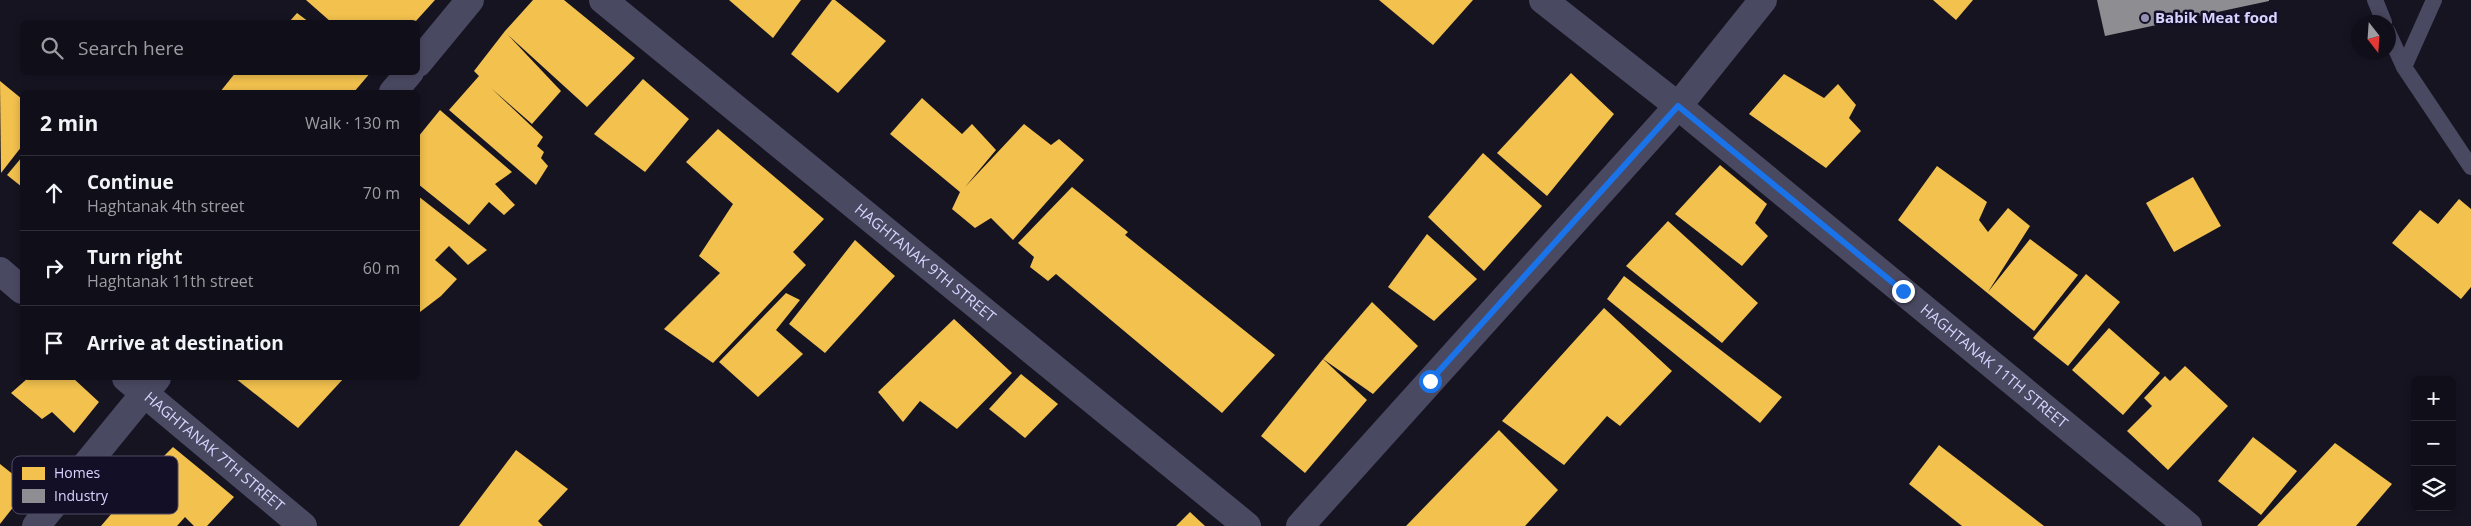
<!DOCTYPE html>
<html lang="en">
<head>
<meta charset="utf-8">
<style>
	:root { --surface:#100f19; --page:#1e1d26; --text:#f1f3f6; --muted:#9c9ca2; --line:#302f38 }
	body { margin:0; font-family:"Open Sans",sans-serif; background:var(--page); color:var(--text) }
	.controls { position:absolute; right:15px; bottom:15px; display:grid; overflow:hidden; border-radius:8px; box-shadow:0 2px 8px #0003 }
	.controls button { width:45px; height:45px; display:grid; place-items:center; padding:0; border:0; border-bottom:1px solid var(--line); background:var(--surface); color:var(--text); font:25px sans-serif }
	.compass { position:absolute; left:2351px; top:15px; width:45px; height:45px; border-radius:50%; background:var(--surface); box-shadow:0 2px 8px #0003; rotate:163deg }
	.stop { position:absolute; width:15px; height:15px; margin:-11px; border:4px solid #1a73e8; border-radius:50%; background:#fff }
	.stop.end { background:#1a73e8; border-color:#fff; box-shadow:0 1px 5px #0008 }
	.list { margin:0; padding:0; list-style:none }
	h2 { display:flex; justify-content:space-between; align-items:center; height:65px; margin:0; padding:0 20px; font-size:21px }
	h2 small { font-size:16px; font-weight:400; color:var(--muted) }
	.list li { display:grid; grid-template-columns:32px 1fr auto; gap:15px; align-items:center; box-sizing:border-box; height:75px; padding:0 20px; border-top:1px solid var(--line) }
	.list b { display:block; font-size:19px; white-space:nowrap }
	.list p { margin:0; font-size:16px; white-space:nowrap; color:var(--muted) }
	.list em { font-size:16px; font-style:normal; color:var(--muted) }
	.icon { flex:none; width:28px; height:28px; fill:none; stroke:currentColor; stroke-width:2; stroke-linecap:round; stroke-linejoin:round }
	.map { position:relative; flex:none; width:2471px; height:526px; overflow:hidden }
	.search { position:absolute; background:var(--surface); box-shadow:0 2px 8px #0003; left:20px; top:20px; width:400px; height:55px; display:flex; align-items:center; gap:12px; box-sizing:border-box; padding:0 18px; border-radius:8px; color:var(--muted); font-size:19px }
	.panel { position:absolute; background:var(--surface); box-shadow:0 2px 8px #0003; left:20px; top:90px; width:400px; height:290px; border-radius:8px }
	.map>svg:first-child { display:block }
</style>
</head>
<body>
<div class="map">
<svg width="2471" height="526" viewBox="0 0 2471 526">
	<rect width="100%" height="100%" fill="#161421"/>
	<!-- homes -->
	<g fill="#f2c14e">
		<polygon points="306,0 435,0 415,22 331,22"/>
		<polygon points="533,0 564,0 635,58 587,107 508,35 561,91 532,124 491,88 543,137 537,146 544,152 541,158 548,166 536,185 449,110 479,76 474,71 505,31"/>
		<polygon points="729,0 801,0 773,38"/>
		<polygon points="832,0 835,0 886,41 838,93 791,54"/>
		<polygon points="1379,0 1473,0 1433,45"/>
		<polygon points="1933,0 1973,0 1956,20"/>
		<polygon points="297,13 309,22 289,22"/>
		<polygon points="236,72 371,72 354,92 220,92"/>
		<polygon points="1571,73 1614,114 1547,196 1497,153"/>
		<polygon points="1784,74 1824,98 1838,84 1856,105 1849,118 1861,131 1826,168 1749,114"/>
		<polygon points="643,79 689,119 645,172 594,134"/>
		<polygon points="0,81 22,99 22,146 1,173"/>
		<polygon points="922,98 962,134 972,124 996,150 965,187 1024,124 1051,145 1059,139 1084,160 1013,240 991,218 975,228 952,209 960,192 890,134"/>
		<polygon points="440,110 512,172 495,184 515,205 504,215 489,202 469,225 418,184 418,137"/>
		<polygon points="718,129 824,219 793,252 806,265 713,363 664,329 720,273 699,256 733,204 686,162"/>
		<polygon points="1483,153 1542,206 1484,271 1428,217"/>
		<polygon points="22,157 22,187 7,175"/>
		<polygon points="1720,165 1767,204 1755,223 1768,236 1742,266 1675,214"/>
		<polygon points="1937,166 1987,202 1979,220 1988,232 2008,208 2030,226 1988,292 2030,239 2078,275 2034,331 1898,220"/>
		<polygon points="2193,177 2221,226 2174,252 2146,203"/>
		<polygon points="1072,187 1128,232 1125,235 1275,355 1222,413 1056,274 1048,281 1030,267 1034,257 1018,243"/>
		<polygon points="418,196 487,250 468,265 449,246 435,260 457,279 441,296 420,312 418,310"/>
		<polygon points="2459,199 2471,209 2471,287 2461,299 2392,243 2420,210 2438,224"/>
		<polygon points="1668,221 1758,303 1722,343 1626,266"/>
		<polygon points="1427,234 1477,279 1434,321 1388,287"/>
		<polygon points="855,240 895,276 825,353 789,324"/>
		<polygon points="2086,274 2120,302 2068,366 2033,338"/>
		<polygon points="1624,276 1782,397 1760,423 1607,299"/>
		<polygon points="786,293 800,300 776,330 803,354 758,397 719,362"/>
		<polygon points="1372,302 1418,346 1373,394 1323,359"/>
		<polygon points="1604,308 1672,371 1620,426 1607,416 1564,465 1502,421"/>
		<polygon points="954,319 1012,373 957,429 920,401 903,422 878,392"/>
		<polygon points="2109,328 2160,373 2123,415 2072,370"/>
		<polygon points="1323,359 1367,400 1305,473 1261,436"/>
		<polygon points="2185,366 2228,406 2168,470 2127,431 2152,406 2144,398 2165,376 2170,381"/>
		<polygon points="1021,374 1058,404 1025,438 989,409"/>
		<polygon points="28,378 73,378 99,402 74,433 52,412 42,419 11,393"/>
		<polygon points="235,378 344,378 298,428"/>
		<polygon points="1499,430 1558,490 1525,526 1406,526"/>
		<polygon points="2253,437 2297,471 2261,515 2218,481"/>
		<polygon points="2335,443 2392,484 2356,526 2257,526"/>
		<polygon points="1939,445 2044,526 1962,526 1909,484"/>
		<polygon points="173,447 234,497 207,526 194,526 185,517 177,526 101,526 141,479"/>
		<polygon points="516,450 568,489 538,521 543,526 459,526"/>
		<polygon points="0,464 29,487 0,524"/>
		<polygon points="1190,512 1205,526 1176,526"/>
	</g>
	<!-- industry -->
	<polygon fill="#8d8d92" points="2097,0 2269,0 2269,1 2105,36"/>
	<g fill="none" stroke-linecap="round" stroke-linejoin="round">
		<!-- service -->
		<g stroke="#4a4962" stroke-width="16">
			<polyline points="2375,0 2384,22"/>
			<polyline points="2388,32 2404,67 2471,167"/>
			<polyline points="2404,67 2434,0"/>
		</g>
		<!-- minor -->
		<g stroke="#4a4962" stroke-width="28">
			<path id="s1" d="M603,0l644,526"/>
			<path id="s2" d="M1543,0l135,106 510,420"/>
			<polyline points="418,63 470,0"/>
			<polyline points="393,92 410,72"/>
			<polyline points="0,271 22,290"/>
			<path id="s3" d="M126,378l177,148"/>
			<polyline points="36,526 157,378"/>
			<polyline points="1300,526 1678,106 1763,0"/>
		</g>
	</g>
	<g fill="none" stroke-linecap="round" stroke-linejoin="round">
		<!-- route -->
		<polyline stroke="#1a73e8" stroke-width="6" points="1430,381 1678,106 1903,291"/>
	</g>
	<!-- markers -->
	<circle fill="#9591b1" stroke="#130f26" stroke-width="2" cx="2145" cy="18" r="5"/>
	<g text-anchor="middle" stroke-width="5" stroke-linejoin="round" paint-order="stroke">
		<!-- poi labels -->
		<g font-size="15" font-weight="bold" fill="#d9d4ff" stroke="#130f26" text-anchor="start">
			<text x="2155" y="23">Babik Meat food</text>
		</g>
		<!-- street labels -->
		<g font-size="15" fill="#d9d4ff" stroke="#130f26">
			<text dy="5" stroke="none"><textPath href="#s1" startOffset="416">HAGHTANAK 9TH STREET</textPath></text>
			<text dy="5" stroke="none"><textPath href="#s2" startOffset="581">HAGHTANAK 11TH STREET</textPath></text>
			<text dy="5" stroke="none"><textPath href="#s3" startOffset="115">HAGHTANAK 7TH STREET</textPath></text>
		</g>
	</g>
	<!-- legend -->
	<rect x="12" y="456" width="166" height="58" rx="8" fill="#130f26" stroke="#4e4a67" stroke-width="1"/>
	<rect x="22" y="467" width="23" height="13" fill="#f2c14e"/>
	<rect x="22" y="489" width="23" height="14" fill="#8d8d92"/>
	<g font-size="14" fill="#d9d4ff">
		<text x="54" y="478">Homes</text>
		<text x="54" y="501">Industry</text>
	</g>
</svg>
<div class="controls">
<button>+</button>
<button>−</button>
<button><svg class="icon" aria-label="layers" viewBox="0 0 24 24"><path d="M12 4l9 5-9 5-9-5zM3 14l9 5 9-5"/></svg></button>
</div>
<svg class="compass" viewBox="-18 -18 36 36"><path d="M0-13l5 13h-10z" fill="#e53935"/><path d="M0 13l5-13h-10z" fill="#9c9ca2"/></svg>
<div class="stop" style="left:1430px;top:381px"></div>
<div class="stop end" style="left:1903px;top:291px"></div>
<div class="search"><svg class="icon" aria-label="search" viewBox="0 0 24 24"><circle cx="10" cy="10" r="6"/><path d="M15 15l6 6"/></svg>Search here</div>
<section class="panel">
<h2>2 min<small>Walk · 130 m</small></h2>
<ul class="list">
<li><svg class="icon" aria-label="ahead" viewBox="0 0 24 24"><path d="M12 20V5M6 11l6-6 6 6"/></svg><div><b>Continue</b><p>Haghtanak 4th street</p></div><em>70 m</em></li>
<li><svg class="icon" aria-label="right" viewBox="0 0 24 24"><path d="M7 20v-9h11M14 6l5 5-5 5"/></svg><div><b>Turn right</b><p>Haghtanak 11th street</p></div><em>60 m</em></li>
<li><svg class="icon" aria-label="arrive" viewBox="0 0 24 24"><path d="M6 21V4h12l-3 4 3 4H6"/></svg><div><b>Arrive at destination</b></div></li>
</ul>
</section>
</div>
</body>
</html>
